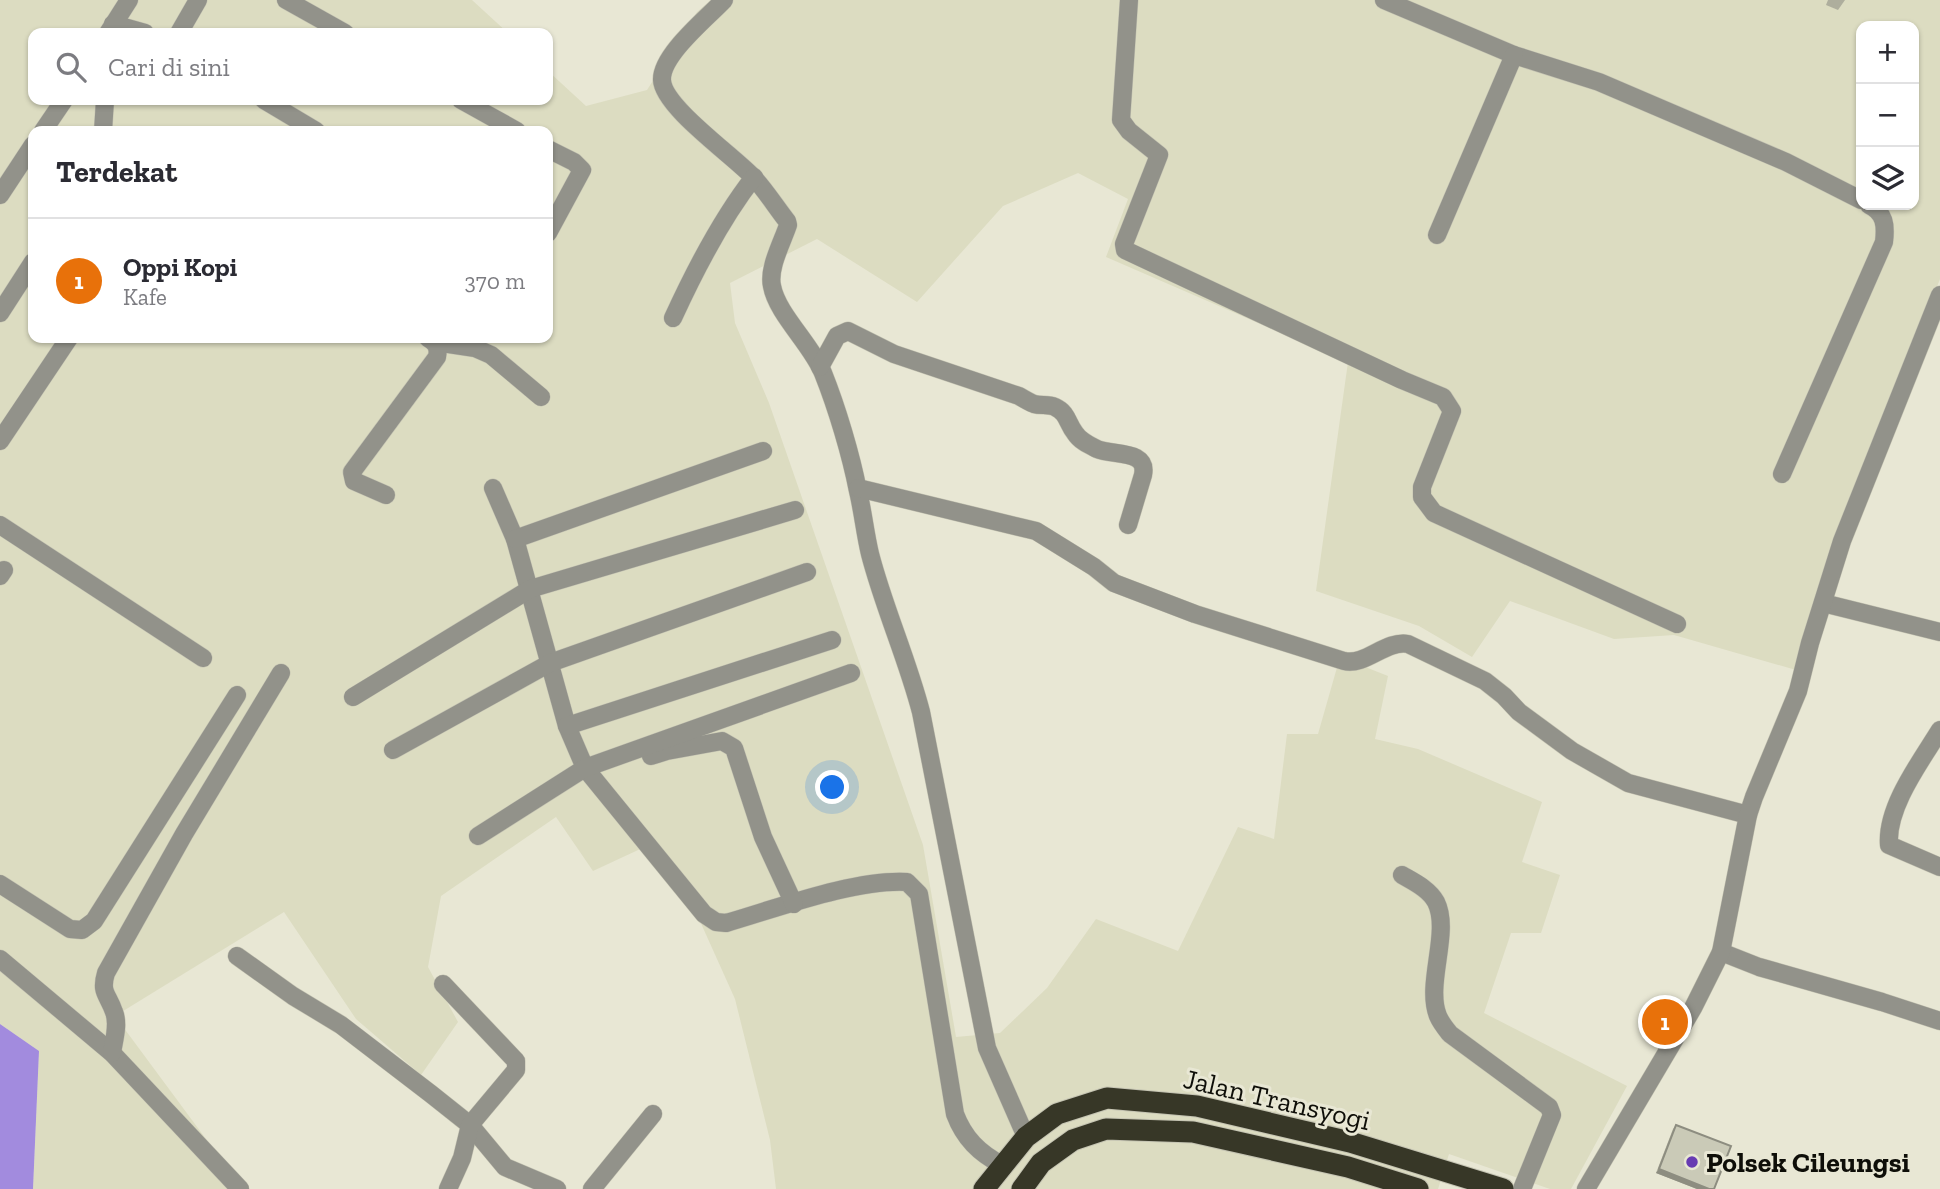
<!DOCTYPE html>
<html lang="id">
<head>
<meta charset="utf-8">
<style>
	:root { --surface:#fff; --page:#f7f7f7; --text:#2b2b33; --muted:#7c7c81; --line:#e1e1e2; --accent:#673bb2 }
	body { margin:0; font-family:"Zilla Slab",serif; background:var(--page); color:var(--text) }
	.controls { position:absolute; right:21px; top:21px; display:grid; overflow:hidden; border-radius:14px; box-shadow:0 2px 5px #0004 }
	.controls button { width:63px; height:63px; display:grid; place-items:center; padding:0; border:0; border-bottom:2px solid var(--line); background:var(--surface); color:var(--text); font:35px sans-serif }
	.you { position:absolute; left:833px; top:788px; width:24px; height:24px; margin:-18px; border:5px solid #fff; border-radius:50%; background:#1a73e8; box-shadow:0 0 0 10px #1a73e833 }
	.badge { display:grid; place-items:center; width:46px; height:46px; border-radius:50%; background:var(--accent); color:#fff; font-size:23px; font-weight:700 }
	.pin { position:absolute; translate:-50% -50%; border:4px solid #fff; box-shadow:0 2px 7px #0006 }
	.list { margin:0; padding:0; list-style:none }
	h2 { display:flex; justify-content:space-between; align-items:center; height:91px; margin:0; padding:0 28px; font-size:30px }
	h2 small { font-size:23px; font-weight:400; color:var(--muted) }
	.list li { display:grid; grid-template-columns:46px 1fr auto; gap:21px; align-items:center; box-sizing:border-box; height:126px; padding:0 28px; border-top:2px solid var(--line) }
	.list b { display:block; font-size:26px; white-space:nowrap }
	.list p { margin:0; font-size:23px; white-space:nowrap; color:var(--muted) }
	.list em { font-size:23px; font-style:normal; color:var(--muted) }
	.icon { flex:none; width:38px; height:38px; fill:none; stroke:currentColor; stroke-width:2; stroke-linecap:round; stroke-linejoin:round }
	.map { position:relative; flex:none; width:1940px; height:1189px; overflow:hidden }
	.search { position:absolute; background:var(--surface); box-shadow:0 2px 5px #0004; left:28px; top:28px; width:525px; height:77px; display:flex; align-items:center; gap:18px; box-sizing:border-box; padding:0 24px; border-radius:14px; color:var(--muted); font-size:26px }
	.panel { position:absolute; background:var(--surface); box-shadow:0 2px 5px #0004; left:28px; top:126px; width:525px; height:217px; border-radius:14px }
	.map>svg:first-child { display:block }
</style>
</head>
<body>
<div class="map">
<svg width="1940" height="1189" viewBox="0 0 1940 1189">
	<rect width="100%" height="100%" fill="#e8e7d4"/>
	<!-- built -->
	<path fill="#dcdcc1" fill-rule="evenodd" d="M0,0h472l36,33h-475v67h515v-29l38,35 61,-16 50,-78 14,-12h1229v279l-95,244 -49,147 -122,-35 -60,4 -104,-38 -38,56 -53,-31 -103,-35 32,-229 -242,-105 22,-58 -50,-26 -75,33 -86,96 -100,-63 -87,44 5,40 34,80 154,442 33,192 44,-4 47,-45 49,-69 82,32 60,-124 36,12 13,-105h31l22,-77 48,19 -13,63 43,10 124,53 -20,60 38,13 -19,58h-30l-27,80 143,73 -56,103h-21l-101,-35 -11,35h-662l-6,-49 -35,-141 -45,-100 -39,-55 -58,27 -37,-54 -115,79 -13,71 30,55 -37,53 -65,-56 -72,-107 -169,104 128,173h-210l6,-138 -39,-27zM1861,26h53v179h-53zM33,131h515v207h-515z"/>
	<!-- water -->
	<polygon fill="#a28bde" points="0,1024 39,1051 33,1189 0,1189"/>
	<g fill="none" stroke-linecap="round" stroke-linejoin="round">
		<!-- minor casing -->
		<g stroke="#c5c4b3" stroke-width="19">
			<g id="minor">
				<polyline points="286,0 345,33"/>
				<path d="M724,0c-17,18 -63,55 -62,80 1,27 73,77 92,98 12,13 22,29 33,43l1,4c-6,18 -20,43 -16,61 5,28 40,59 51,87 14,35 28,82 35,118 5,21 7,42 12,63 14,54 37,104 51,158l66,336 39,89"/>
				<polyline points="1129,0 1121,120 1129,131 1159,155 1124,244 1125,250 1402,380 1443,397 1452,411 1422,487 1422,497 1434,513 1677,624"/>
				<polyline points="1384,0 1514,55 1599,82 1786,162 1861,200"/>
				<polyline points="113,24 145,33"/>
				<polyline points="108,33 129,0"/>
				<polyline points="179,33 198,0"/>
				<polyline points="264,100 316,131"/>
				<polyline points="461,100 517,131"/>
				<polyline points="43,131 64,100"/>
				<polyline points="103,131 105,100"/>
				<polyline points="548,149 574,162 582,170 548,233"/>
				<polyline points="0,195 33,145"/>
				<polyline points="1437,235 1514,55"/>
				<polyline points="0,313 33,262"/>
				<path d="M673,318c22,-48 48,-99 81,-141"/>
				<polyline points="435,342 475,348 491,355 541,397"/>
				<path d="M820,367l17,-31 11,-5 46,23 125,42c5,3 10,6 15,8 7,2 14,0 21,3 13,6 12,16 20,26 5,8 14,12 22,16 16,7 51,0 46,26l-15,50"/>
				<polyline points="0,441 69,338"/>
				<path d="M1782,474l102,-232c2,-17 1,-29 -15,-37"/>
				<path d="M493,488l22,51 52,187 18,42 119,146 12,8 10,1c52,-15 129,-44 181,-41l12,12 36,220c9,24 24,39 47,51"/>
				<path d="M858,488l178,43 58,36 20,16 81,31 149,47c22,5 41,-21 64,-17l77,37 19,15 15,16 53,39 56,32 120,32"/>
				<path d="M386,495l-32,-14 -2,-9 85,-115c2,-10 -1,-14 -9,-19"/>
				<polyline points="0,525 203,658"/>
				<polyline points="515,539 763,451"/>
				<polyline points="0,576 4,570"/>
				<polyline points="1823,603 1940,632"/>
				<polyline points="353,697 530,589 795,510"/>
				<polyline points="567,726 832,640"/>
				<path d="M1940,730c-19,31 -54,77 -51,115l51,22"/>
				<polyline points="393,750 550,663 807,572"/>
				<polyline points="651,756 667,751 722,741 734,748 763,837 794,904"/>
				<polyline points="478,836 585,768 851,673"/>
				<path d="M1402,875c12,7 27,14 34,27 15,30 -11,82 2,114 3,7 8,13 12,18l99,73 3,8 -30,74"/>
				<polyline points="0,884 70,929 82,930 94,921 237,695"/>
				<polyline points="1721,952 1759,967 1882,1002 1940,1021"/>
				<polyline points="237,956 293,996 341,1025 431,1094 470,1125 505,1167 557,1189"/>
				<polyline points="0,959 112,1053 240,1189"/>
				<polyline points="443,984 516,1061 516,1070 470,1125 462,1158 448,1189"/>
				<path d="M112,1053c2,-13 7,-29 2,-41 -6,-18 -14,-19 -8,-39l78,-139 97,-161"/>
				<polyline points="592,1189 653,1114"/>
				<polyline points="1586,1189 1693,1008 1721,952 1748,815 1754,797 1798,691 1810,643 1842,541 1940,295"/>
			</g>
		</g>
		<!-- highway casing -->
		<g stroke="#c5c4b3" stroke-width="23">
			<g id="highway">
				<polyline points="984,1189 1026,1137 1057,1114 1107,1098 1197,1106 1350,1142 1503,1189"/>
				<polyline points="1022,1189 1041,1163 1073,1140 1106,1129 1193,1132 1348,1167 1418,1189"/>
			</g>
		</g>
		<!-- minor -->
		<use href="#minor" stroke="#92928a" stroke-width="18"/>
		<!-- highway -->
		<use href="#highway" stroke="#373727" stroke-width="21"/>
	</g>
	<!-- wall -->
	<g fill="#aeae9d">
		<polygon points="1828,0 1845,0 1838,10 1826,5"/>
		<polygon points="1676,1125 1714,1189 1697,1189 1656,1173 1673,1129"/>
	</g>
	<!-- shaded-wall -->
	<polygon fill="#8d8d80" points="1659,1169 1709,1189 1697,1189 1656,1173"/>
	<!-- building -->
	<polygon fill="#cacab7" stroke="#8d8d80" stroke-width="2" points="1676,1125 1731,1146 1714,1189 1709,1189 1659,1169"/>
	<!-- markers -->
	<circle fill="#673bb2" stroke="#e8e7d4" stroke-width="2.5" cx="1692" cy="1162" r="7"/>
	<g text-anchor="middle" stroke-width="6" stroke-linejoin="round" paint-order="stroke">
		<!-- street labels -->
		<g font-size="28" fill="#0e0e08" stroke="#e8e7d4">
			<text transform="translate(1277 1099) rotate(13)" y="10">Jalan Transyogi</text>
		</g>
		<!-- poi labels -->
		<g font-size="28" font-weight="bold" fill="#0e0e08" stroke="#e8e7d4" text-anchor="start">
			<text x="1706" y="1172">Polsek Cileungsi</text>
		</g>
	</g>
</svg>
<div class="controls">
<button>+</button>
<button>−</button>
<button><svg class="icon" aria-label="layers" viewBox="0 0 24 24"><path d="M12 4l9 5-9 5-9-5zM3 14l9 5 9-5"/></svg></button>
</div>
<div class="you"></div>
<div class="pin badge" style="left:1665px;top:1022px;background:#e8710a">1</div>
<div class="search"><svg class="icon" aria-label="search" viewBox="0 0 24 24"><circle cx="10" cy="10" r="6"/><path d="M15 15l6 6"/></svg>Cari di sini</div>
<section class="panel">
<h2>Terdekat<small></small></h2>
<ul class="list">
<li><span class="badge" style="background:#e8710a">1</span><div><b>Oppi Kopi</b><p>Kafe</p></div><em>370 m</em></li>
</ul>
</section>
</div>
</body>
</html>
